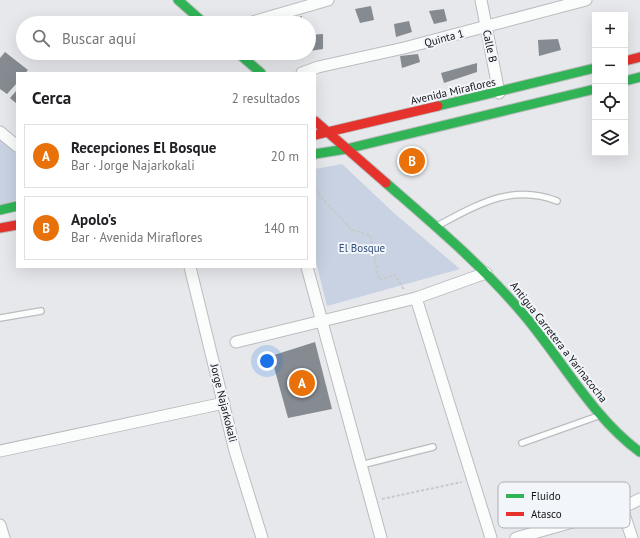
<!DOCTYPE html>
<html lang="es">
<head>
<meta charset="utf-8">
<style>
	:root { --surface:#fff; --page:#f6f6f6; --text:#202124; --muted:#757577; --line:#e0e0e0; --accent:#2563eb }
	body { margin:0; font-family:"PT Sans",sans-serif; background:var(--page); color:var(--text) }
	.controls { position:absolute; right:12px; top:12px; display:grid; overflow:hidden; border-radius:0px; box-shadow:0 4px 16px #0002 }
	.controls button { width:36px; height:36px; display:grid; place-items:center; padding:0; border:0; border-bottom:1px solid var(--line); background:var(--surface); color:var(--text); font:20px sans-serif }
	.you { position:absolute; left:267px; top:361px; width:14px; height:14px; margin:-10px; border:3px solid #fff; border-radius:50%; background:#1a73e8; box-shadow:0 0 0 6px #1a73e833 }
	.badge { display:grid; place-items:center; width:26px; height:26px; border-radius:50%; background:var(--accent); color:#fff; font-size:13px; font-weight:700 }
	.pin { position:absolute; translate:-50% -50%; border:2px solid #fff; box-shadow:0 1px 4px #0006 }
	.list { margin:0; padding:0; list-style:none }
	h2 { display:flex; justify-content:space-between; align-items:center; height:52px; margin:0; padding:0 16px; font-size:17px }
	h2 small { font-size:13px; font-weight:400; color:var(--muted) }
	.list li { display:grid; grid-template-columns:26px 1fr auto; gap:12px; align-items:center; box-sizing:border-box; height:64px; margin:0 8px 8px; padding:0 8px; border:1px solid var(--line); border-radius:0px }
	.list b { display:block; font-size:15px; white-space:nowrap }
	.list p { margin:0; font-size:13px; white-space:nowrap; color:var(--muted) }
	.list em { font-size:13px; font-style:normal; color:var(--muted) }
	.icon { flex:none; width:22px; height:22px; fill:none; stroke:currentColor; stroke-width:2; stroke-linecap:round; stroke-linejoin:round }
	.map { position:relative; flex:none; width:640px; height:538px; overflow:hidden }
	.search { position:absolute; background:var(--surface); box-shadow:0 4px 16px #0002; left:16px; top:16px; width:300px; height:44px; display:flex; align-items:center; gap:10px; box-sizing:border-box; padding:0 14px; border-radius:22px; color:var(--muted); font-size:15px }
	.panel { position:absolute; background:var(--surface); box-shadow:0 4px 16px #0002; left:16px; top:72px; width:300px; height:196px; border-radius:0px }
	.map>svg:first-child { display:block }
</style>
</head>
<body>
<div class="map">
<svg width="640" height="538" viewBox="0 0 640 538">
	<rect width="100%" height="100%" fill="#e6e8eb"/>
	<!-- green -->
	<g fill="#c8d2e2">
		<polygon points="0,135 17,150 17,200 0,205"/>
		<polygon points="342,164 395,214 460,269 327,306 315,258 315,169"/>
	</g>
	<!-- building -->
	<g fill="#868a91">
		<polygon points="371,6 374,20 360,23 355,9"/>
		<polygon points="444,9 447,21 434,24 429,11"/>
		<polygon points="302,16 302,23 281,23"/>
		<polygon points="409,21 412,32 396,37 394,24"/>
		<polygon points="323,34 323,49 309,51 309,35"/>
		<polygon points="558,39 561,50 539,56 538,40"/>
		<polygon points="5,52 28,70 25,73 17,73 17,83 7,94 0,89 0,58"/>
		<polygon points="418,54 420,62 402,68 400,56"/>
		<polygon points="477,63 477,72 444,83 441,73"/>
		<polygon points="17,90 17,104 10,98"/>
		<polygon points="315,342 332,409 288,418 271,356"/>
	</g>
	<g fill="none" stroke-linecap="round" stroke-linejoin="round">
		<!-- lane casing -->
		<g stroke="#bbbcbe" stroke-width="8">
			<g id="lane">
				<path d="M437,226c40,-21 75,-43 120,-25"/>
				<polyline points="0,318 41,311"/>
				<polyline points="522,443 601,415"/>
				<polyline points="361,465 433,447"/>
			</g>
		</g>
		<!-- street casing -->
		<g stroke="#bbbcbe" stroke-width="13">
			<g id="street">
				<polyline points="481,0 499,93"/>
				<polyline points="249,23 328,0"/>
				<polyline points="302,73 318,67 404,48 586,0"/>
				<polyline points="0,132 17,146"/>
				<polyline points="190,267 235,451 262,538"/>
				<polyline points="307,267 381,538"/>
				<polyline points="416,298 491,538"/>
				<polyline points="236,342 416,298 486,273"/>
				<polyline points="0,451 224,403"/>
				<polyline points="622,508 632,538"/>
				<polyline points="0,525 4,538"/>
				<polyline points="516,538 622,508 640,499"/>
			</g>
		</g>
		<!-- fast casing -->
		<g stroke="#bbbcbe" stroke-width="11">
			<g id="fast">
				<polyline points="178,0 204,23"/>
				<polyline points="238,53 261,73"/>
				<polyline points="625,81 640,77"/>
				<polyline points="438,106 595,68"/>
				<polyline points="315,154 346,149 595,89"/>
				<path d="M386,183c48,42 97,83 138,132 38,45 69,103 116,137"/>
				<polyline points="0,210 17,206"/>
			</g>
		</g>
		<!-- jam casing -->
		<g stroke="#bbbcbe" stroke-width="11">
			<g id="jam">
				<polyline points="625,61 640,57"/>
				<polyline points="315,121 386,183"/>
				<polyline points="315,135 438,106"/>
				<polyline points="0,228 17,225"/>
			</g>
		</g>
		<!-- path -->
		<g stroke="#c8c9ca" stroke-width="2" stroke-dasharray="3 2" stroke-linecap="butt">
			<polyline points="315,189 329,206 352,230 370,235 379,280 395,275 404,290"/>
			<polyline points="382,499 462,482"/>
		</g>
		<!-- lane -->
		<use href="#lane" stroke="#fbfcfc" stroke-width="5.5"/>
		<!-- street -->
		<use href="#street" stroke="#fbfcfc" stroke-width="11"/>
		<!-- fast -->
		<use href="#fast" stroke="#30b455" stroke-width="9"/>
		<!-- jam -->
		<use href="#jam" stroke="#e5322d" stroke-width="9"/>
	</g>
	<g text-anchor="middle" stroke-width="4" stroke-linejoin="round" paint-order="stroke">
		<!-- street labels -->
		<g font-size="11" fill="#121315" stroke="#f2f5fa">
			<text transform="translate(444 38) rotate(-15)" y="4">Quinta 1</text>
			<text transform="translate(490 46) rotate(78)" y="4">Calle B</text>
			<text transform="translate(453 91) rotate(-13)" y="4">Avenida Miraflores</text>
			<text transform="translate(559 342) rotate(52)" y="4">Antigua Carretera a Yarinacocha</text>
			<text transform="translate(224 403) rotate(76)" y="4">Jorge Najarkokali</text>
		</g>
		<!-- park labels -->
		<g font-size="11" fill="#2f4d78" stroke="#f2f5fa">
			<text x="362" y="252">El Bosque</text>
		</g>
	</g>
	<!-- legend -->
	<rect x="498" y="482" width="132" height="46" rx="6" fill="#f2f5fa" stroke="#afb1b5" stroke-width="1"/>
	<rect x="506" y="494" width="18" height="4" fill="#30b455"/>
	<rect x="506" y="512" width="18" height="4" fill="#e5322d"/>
	<g font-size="11" fill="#121315">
		<text x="531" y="500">Fluido</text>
		<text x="531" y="518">Atasco</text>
	</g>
</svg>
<div class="controls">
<button>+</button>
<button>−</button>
<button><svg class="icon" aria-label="locate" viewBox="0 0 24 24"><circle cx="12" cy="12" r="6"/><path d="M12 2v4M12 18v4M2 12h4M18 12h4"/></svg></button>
<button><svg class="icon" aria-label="layers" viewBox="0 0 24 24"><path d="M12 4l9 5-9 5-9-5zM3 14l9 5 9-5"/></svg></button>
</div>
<div class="you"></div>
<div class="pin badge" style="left:302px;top:383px;background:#e8710a">A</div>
<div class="pin badge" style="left:412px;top:161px;background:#e8710a">B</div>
<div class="search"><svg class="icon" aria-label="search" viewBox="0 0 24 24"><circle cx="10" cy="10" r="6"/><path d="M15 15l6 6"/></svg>Buscar aquí</div>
<section class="panel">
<h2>Cerca<small>2 resultados</small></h2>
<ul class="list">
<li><span class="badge" style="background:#e8710a">A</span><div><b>Recepciones El Bosque</b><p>Bar · Jorge Najarkokali</p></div><em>20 m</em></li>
<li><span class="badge" style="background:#e8710a">B</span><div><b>Apolo's</b><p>Bar · Avenida Miraflores</p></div><em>140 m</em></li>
</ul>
</section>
</div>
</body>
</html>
